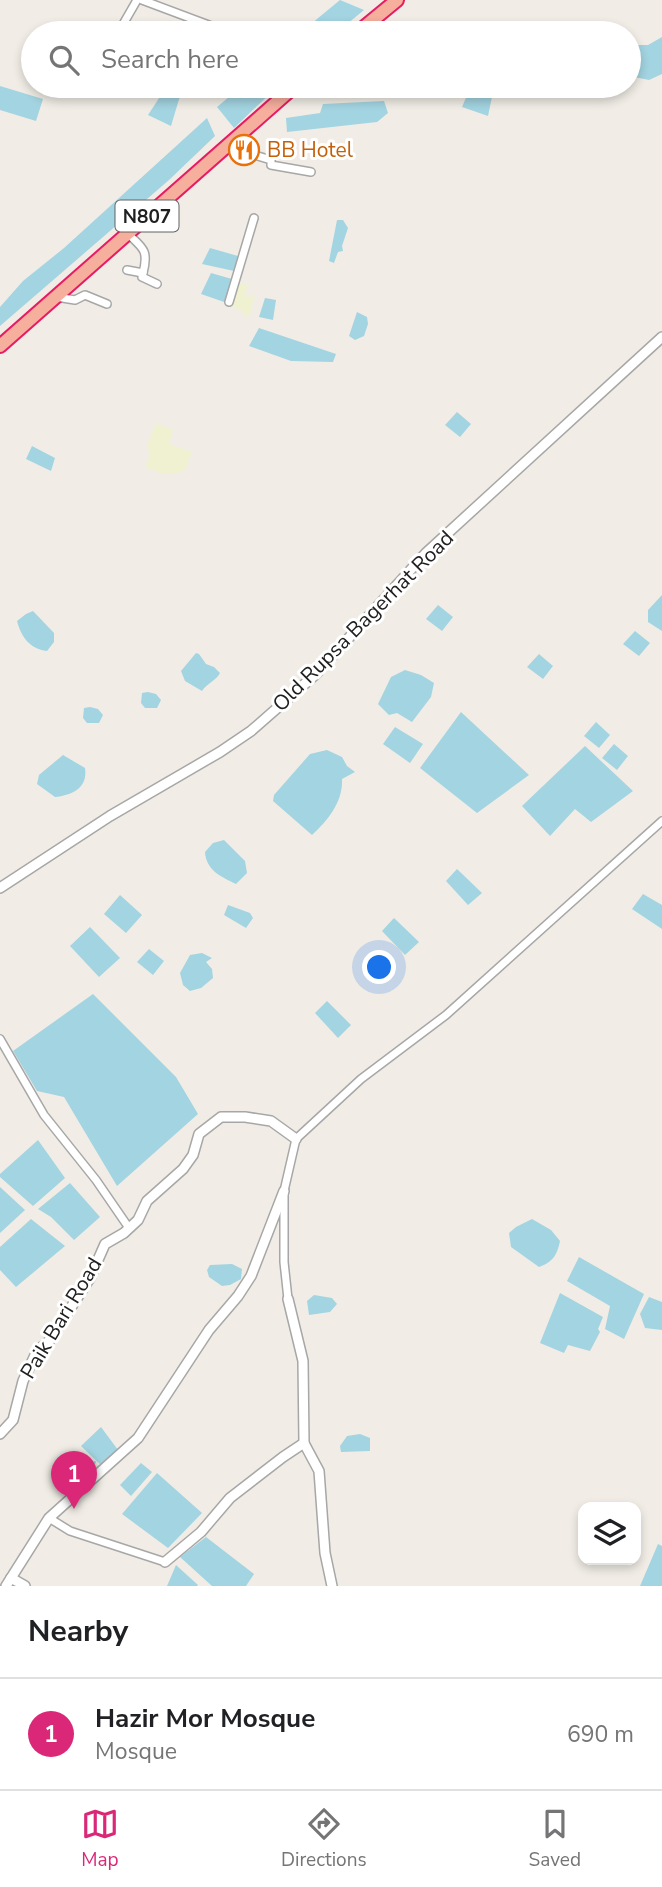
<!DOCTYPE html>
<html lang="en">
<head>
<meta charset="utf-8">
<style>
	:root { --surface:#fff; --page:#f2f2f2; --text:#202124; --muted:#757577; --line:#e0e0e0; --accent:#db2777 }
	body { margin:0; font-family:"Nunito Sans",sans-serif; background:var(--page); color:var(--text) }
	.controls { position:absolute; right:21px; bottom:21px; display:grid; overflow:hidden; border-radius:14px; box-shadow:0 4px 10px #0003 }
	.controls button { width:63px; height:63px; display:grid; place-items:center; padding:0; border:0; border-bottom:2px solid var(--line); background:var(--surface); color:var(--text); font:35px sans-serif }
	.you { position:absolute; left:380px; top:968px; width:24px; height:24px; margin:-18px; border:5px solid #fff; border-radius:50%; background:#1a73e8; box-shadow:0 0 0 10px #1a73e833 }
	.badge { display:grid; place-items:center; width:46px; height:46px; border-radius:50%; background:var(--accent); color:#fff; font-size:23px; font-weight:700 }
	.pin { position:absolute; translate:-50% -58px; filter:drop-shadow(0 2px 4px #0008) }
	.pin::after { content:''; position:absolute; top:37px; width:24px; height:21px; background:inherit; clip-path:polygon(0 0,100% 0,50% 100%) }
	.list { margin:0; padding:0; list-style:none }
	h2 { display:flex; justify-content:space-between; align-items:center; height:91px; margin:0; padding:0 28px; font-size:30px }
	h2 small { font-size:23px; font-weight:400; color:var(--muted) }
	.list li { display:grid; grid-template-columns:46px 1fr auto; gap:21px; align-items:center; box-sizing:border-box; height:112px; padding:0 28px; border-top:2px solid var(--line) }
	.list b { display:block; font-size:26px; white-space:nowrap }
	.list p { margin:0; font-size:23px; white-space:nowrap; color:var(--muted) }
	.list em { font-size:23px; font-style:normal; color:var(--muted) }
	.icon { flex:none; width:38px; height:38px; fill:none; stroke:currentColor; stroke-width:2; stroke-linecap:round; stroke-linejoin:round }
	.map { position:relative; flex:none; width:662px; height:1586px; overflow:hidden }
	.search { position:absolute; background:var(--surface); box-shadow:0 4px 10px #0003; left:21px; right:21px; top:21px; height:77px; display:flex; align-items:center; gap:18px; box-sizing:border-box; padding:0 24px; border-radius:38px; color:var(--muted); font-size:26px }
	.sheet { height:203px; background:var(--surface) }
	nav { display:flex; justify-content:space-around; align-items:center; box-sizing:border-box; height:98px; border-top:2px solid var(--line); background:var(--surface); font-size:19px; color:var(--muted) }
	nav a { display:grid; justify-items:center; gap:4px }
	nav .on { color:var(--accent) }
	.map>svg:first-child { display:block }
</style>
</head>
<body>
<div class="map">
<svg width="662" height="1586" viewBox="0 0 662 1586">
	<rect width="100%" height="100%" fill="#f1ede6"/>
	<!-- farmland -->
	<g fill="#eff1d0">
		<polygon points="240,283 249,286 244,294 251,298 256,292 249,317 243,315 243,311 230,306"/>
		<polygon points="156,423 173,430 169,444 192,452 184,472 164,474 145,467 150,454 147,446"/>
	</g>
	<!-- water -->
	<g fill="#a3d4e1">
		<polygon points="340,0 364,10 336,33 300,33"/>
		<polygon points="662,37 662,74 649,80 629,76 629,45 648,45"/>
		<polygon points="0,86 43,99 36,121 0,110"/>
		<polygon points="242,86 278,86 234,128 217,107"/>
		<polygon points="471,86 493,92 488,116 462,107"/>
		<polygon points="165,89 180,96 171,126 148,115"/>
		<polygon points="384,101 388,113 377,122 287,132 286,118 320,113 323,104"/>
		<polygon points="207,118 215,136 169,180 0,326 0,307 23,281 64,248"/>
		<polygon points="337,220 343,220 348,228 342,246 343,251 338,252 334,263 329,261"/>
		<polygon points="210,248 238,256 234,271 202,264"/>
		<polygon points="211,273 232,279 227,303 201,294"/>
		<polygon points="265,298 276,300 273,320 259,317"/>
		<polygon points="357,312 367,317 368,324 364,336 355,340 349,336"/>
		<polygon points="259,328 336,354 333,362 291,361 249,346"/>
		<polygon points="457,412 471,424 460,437 445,425"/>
		<polygon points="32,446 55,458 51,471 26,459"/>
		<polygon points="662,595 662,631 648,622 648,610"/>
		<polygon points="438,605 453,617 442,631 426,619"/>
		<path d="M33,611l21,22v9l-7,9c-18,-2 -26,-15 -30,-30l9,-7z"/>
		<polygon points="635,631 650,643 639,656 623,644"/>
		<path d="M196,653l3,1 7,10 8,3 6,6c-4,8 -13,10 -18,18l-17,-10 -4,-10z"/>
		<polygon points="539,654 553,666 543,679 527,667"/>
		<polygon points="405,670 421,675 434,683 431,697 412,722 397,713 389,715 378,704 391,677"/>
		<polygon points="148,692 156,694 161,700 157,708 145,708 141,703 142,693"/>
		<polygon points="90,707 98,709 103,715 99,723 87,723 83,718 84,708"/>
		<polygon points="461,712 529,775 477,813 420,768"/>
		<polygon points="596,722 610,735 599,748 584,736"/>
		<polygon points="395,727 423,744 410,763 383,744"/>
		<polygon points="614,744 628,756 617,770 602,758"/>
		<polygon points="585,746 633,791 591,822 575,809 550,836 522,806"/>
		<path d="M327,750l15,7 5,9 8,6 -13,7c1,23 -14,41 -30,56l-39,-34 1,-6 36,-41z"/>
		<path d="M63,755l22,13c3,20 -13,27 -30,29l-18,-13 2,-9z"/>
		<path d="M224,840l21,21 2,12 -11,11c-15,-7 -30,-14 -31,-32l8,-9z"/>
		<polygon points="457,869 482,893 468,905 446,881"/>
		<polygon points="643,894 662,905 662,929 632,909"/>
		<polygon points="120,895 142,915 126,933 104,914"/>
		<polygon points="228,905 250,913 253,918 246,928 224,915"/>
		<polygon points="394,918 419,942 405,955 382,931"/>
		<polygon points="90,927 120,958 99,977 70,946"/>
		<polygon points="149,949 164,961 153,975 137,962"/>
		<polygon points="202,953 212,958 206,962 212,969 213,978 201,988 190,991 183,985 180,973 190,955"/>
		<polygon points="93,994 176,1077 198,1114 117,1186 64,1097 37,1091 13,1051"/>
		<polygon points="327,1001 351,1025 338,1038 315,1013"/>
		<polygon points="38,1140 65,1178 33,1206 0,1177 0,1174"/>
		<polygon points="70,1183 100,1217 74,1240 51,1217 38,1209"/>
		<polygon points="0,1187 25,1210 0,1233"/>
		<polygon points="31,1219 65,1246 16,1287 0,1270 0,1247"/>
		<path d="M532,1219l19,11 9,11c-3,14 -7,21 -21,26l-28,-20 -2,-14 7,-6z"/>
		<polygon points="579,1257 644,1294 624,1339 605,1329 610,1306 567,1281"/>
		<polygon points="232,1264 242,1269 241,1279 230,1285 222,1286 209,1277 207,1270 210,1265"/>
		<polygon points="560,1293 603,1317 598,1329 600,1332 590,1351 568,1345 564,1353 540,1343"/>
		<polygon points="314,1295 332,1298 337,1304 330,1312 309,1315 307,1301"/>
		<polygon points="649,1297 662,1302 662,1330 645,1328 640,1314"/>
		<polygon points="101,1427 121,1454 105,1469 81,1446"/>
		<polygon points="360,1434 370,1438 370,1451 341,1452 340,1446 347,1436"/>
		<polygon points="141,1463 152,1472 131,1496 120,1485"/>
		<polygon points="157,1473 202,1513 168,1548 122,1514"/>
		<polygon points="206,1537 254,1574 246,1586 212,1586 180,1557"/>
		<polygon points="658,1544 662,1546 662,1586 640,1586"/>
		<polygon points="176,1565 198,1585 197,1586 167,1586"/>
	</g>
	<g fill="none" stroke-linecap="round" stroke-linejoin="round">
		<!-- stream -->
		<polyline stroke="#a3d4e1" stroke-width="2" points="64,1499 95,1462"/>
		<!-- minor casing -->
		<g stroke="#a7a7a7" stroke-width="10">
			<g id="minor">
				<polyline points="142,0 230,33"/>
				<polyline points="118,33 137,0"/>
				<polyline points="85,93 89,86"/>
				<polyline points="225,146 271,160 271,165 311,172"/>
				<path d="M127,233c16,15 22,17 16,40l-16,-3"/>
				<polyline points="143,273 142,277 157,284"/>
				<polyline points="56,297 75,300 85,295 107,304"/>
				<polyline points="229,302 254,218"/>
				<polyline points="0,1039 44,1115 96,1180 129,1228"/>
				<polyline points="288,1299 284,1262 284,1191 296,1139 361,1079 446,1015 662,821"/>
				<polyline points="49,1518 70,1531 165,1562"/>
			</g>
		</g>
		<!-- tertiary casing -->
		<g stroke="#a7a7a7" stroke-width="12">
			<g id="tertiary">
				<polyline points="0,888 110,816 220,752 251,731 316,674 426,553 662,337"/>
				<polyline points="288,1299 303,1361 304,1443 319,1471 325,1553 332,1586"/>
				<polyline points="0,1434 13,1420 23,1381 37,1351 50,1340 90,1278 105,1244 124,1233 138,1220 147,1201 183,1169 193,1155 199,1134 221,1117 245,1117 271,1121 296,1139"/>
				<polyline points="165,1562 201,1532 230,1498 283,1457 304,1443"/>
				<polyline points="11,1578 25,1586"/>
				<polyline points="6,1586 49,1518 138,1438 209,1330 238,1296 251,1276 284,1191"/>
			</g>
		</g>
		<!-- trunk casing -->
		<g stroke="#e71b63" stroke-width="16">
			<g id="trunk">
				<polyline points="357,33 397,0"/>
				<polyline points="0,346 295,86"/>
			</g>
		</g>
		<!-- minor -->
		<use href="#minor" stroke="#fff" stroke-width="7"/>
		<!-- tertiary -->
		<use href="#tertiary" stroke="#fff" stroke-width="9"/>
		<!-- trunk -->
		<use href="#trunk" stroke="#f6ae9d" stroke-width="12"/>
	</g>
	<!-- icons -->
	<defs>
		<g id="restaurant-ring" transform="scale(1.575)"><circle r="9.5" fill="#fff" stroke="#e8710a" stroke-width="1.5"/><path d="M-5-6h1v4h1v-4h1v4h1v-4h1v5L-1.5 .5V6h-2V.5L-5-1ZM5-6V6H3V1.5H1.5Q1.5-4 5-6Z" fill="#e8710a"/></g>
	</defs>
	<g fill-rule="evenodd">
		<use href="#restaurant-ring" x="244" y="150"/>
	</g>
	<g text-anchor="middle" stroke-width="6" stroke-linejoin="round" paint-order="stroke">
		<!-- shield labels -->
		<rect fill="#fff" stroke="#636363" stroke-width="2" x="115.5" y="200.5" width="63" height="31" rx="5"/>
		<g font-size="19" font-weight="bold" fill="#202020">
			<text x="147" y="223">N807</text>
		</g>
		<!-- food labels -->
		<g font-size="21" fill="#c56008" stroke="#fff" text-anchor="start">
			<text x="267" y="157">BB Hotel</text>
		</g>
		<!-- street labels -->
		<g font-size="21" fill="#202020" stroke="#fff">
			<text transform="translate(363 621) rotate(-45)" y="7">Old Rupsa Bagerhat Road</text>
			<text transform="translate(61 1318) rotate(-59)" y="7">Paik Bari Road</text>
		</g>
	</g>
</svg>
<div class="controls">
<button><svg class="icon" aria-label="layers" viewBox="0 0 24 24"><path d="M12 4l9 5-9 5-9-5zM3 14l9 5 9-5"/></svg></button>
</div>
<div class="you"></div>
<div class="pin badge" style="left:74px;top:1509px">1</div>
<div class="search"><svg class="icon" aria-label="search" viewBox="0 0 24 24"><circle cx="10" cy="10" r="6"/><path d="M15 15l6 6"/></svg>Search here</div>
</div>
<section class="sheet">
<h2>Nearby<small></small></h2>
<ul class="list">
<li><span class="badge">1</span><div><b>Hazir Mor Mosque</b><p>Mosque</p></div><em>690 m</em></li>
</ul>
</section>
<nav>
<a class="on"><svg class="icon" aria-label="map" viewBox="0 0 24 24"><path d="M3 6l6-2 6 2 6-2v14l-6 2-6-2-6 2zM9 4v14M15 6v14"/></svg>Map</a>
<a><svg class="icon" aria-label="directions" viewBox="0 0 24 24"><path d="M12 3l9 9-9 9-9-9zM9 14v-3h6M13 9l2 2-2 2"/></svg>Directions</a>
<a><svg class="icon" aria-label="saved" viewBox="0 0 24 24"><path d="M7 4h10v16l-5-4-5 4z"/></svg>Saved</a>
</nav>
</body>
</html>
